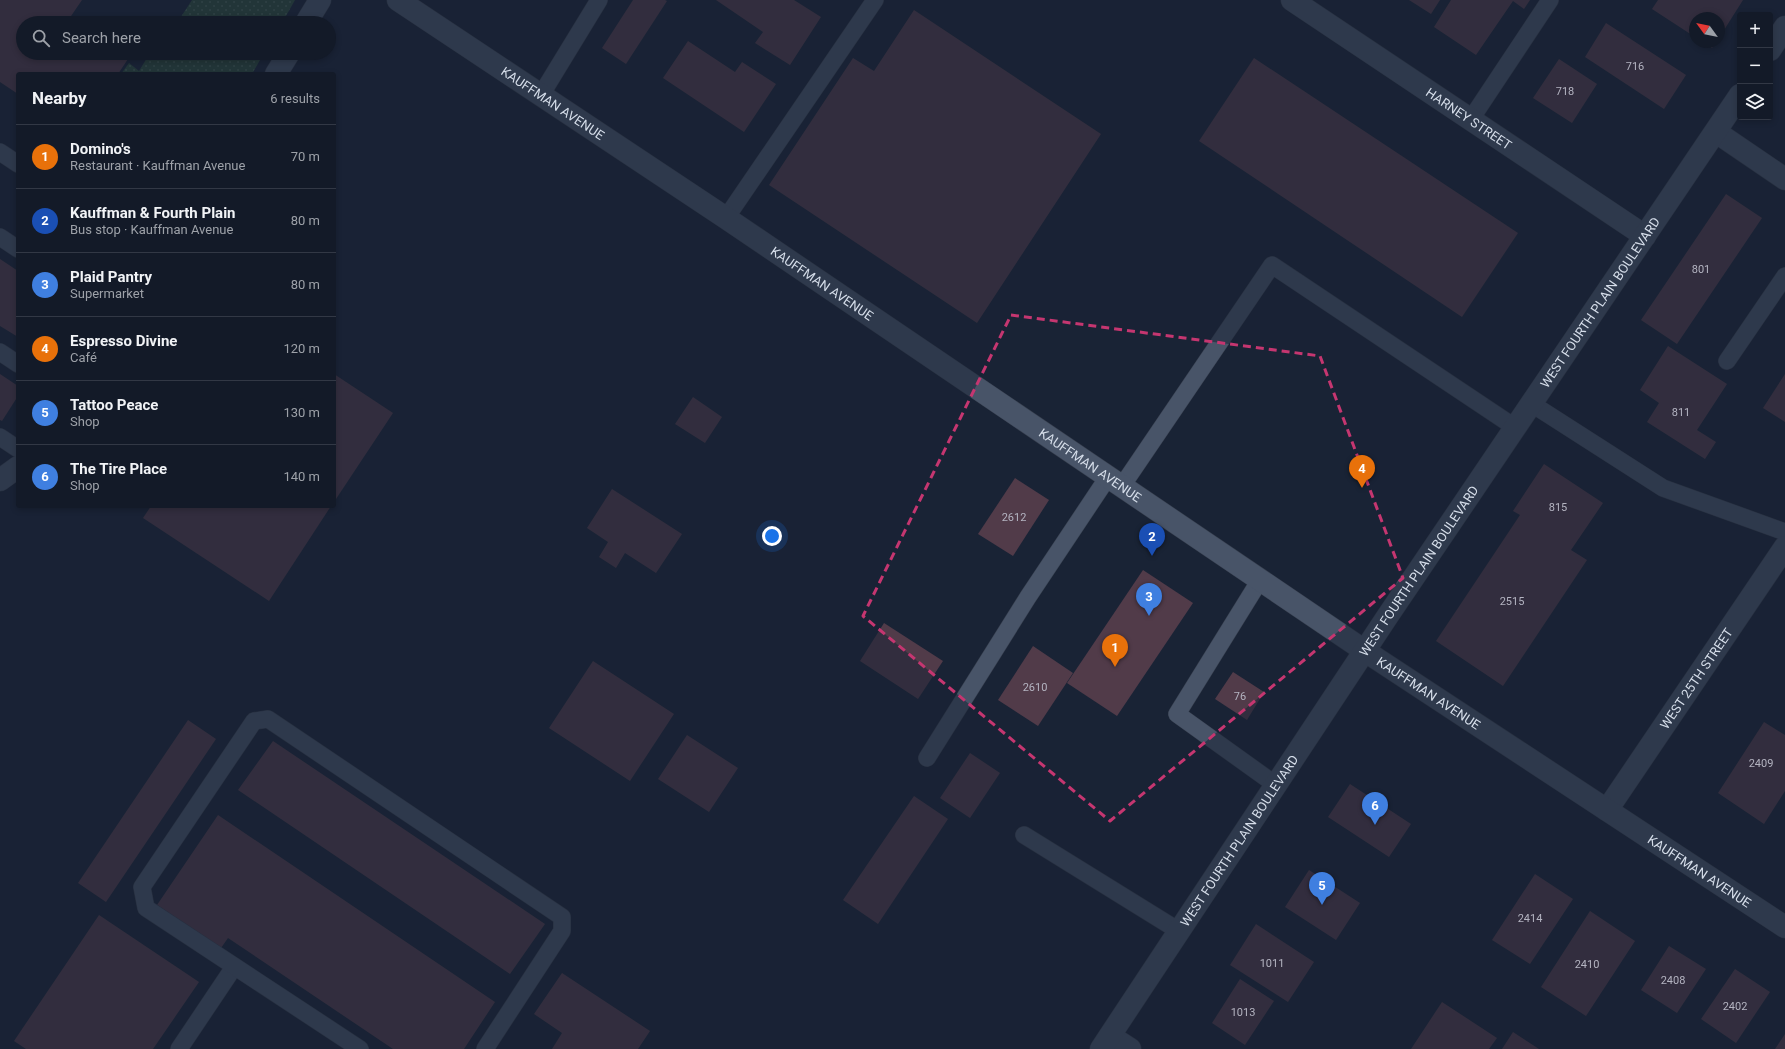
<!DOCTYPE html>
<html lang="en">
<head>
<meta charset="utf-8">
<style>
	:root { --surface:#131a28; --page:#202734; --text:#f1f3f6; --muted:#9da1a8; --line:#323845; --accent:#d19dfe }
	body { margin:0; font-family:Roboto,sans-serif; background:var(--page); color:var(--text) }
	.controls { position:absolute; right:12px; top:12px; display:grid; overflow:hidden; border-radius:4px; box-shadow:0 2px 6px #0003 }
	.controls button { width:36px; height:36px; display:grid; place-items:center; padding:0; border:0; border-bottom:1px solid var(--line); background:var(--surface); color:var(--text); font:20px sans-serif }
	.compass { position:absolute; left:1689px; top:12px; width:36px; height:36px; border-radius:50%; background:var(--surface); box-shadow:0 2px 6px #0003; rotate:303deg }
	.you { position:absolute; left:772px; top:536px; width:14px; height:14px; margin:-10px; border:3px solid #fff; border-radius:50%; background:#1a73e8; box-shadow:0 0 0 6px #1a73e833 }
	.badge { display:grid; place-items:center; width:26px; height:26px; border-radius:50%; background:var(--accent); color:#fff; font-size:13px; font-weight:700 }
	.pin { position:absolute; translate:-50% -33px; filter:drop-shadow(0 1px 2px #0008) }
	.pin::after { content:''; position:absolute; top:21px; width:14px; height:12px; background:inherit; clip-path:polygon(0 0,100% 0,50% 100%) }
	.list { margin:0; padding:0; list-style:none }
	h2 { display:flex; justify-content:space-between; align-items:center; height:52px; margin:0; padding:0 16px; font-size:17px }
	h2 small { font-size:13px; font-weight:400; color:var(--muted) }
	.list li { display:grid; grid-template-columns:26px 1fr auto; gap:12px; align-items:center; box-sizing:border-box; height:64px; padding:0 16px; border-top:1px solid var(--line) }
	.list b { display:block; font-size:15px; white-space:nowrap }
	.list p { margin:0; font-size:13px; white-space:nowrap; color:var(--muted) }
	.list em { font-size:13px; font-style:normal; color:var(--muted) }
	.icon { flex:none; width:22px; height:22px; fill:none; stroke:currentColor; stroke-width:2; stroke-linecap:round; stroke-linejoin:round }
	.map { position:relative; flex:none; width:1785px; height:1049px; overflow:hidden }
	.search { position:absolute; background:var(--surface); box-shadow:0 2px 6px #0003; left:16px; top:16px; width:320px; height:44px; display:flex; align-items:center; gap:10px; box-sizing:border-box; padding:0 14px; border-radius:22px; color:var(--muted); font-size:15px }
	.panel { position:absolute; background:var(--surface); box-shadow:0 2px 6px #0003; left:16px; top:72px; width:320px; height:436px; border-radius:4px }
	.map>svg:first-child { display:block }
</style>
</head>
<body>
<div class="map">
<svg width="1785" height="1049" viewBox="0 0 1785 1049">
	<defs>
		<pattern id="grass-dots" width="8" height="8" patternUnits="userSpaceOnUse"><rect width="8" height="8" fill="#2d4d3d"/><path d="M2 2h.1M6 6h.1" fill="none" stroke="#4b6659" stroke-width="1.8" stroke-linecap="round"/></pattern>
	</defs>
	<rect width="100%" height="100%" fill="#192335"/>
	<!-- grass -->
	<g fill="url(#grass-dots)">
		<polygon points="192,0 295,0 282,23 177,23"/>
		<polygon points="150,53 264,53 252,74 121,74 129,63 139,71"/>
	</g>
	<!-- building -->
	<g fill="#513b49">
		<polygon points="0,0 82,0 69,19 75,23 23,23 23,53 120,53 128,59 118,74 18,74 18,94 0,82"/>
		<polygon points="633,0 665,0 667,1 626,64 602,48"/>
		<polygon points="716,0 794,0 821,17 790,65 755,43 763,32"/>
		<polygon points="1409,0 1440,0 1431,14"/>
		<polygon points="1451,0 1530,0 1524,9 1513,1 1476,55 1434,27"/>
		<polygon points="1658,0 1743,0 1719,38 1719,18 1695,18 1695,37 1652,9"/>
		<polygon points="914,10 1101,134 977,323 769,185 853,58 874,71"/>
		<polygon points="1606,23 1686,75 1664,109 1585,57"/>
		<polygon points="688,41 735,72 742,62 776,84 744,132 663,78"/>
		<polygon points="1703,42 1716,42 1712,48"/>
		<polygon points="1254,58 1518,233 1462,317 1199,141"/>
		<polygon points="1559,59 1597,84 1572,123 1533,98"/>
		<polygon points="1726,194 1762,218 1677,344 1641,320"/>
		<polygon points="0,259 18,271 18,337 0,326"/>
		<polygon points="1668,346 1727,384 1697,430 1716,442 1705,459 1647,422 1659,403 1640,390"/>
		<polygon points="0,374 18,386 18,396 2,421 0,420"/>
		<polygon points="334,374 393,413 334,502"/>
		<polygon points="1785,374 1785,422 1763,408"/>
		<polygon points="693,397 722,417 705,443 675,424"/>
		<polygon points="1544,464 1603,503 1571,550 1587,560 1503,686 1436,641 1520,515 1513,511"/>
		<polygon points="1015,478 1049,500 1013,556 978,534"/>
		<polygon points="612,489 682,534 656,573 625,553 616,568 599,557 608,542 587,528"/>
		<polygon points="151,506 331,506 269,601 143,518"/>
		<polygon points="1143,570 1193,603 1117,716 1067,683"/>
		<polygon points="884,623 943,661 918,699 860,661"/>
		<polygon points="1033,646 1073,673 1038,726 998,700"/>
		<polygon points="593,661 674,714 630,781 549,728"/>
		<polygon points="1233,672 1264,692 1247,720 1215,699"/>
		<polygon points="188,720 216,739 106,902 78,883"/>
		<polygon points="1764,722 1785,735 1785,791 1764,824 1718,793"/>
		<polygon points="687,735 738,768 709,812 658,779"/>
		<polygon points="273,741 545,924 510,974 238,790"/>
		<polygon points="970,753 1000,773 970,818 940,798"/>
		<polygon points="1350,784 1411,824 1389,857 1328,817"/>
		<polygon points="914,796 948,819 878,924 843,900"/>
		<polygon points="218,815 495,1002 464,1049 393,1049 228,938 221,948 157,905"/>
		<polygon points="1309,870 1360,903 1336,940 1285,907"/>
		<polygon points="1535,874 1573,899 1530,964 1492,940"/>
		<polygon points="1590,911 1635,941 1586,1016 1541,987"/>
		<polygon points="99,915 199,982 153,1049 26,1049 14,1041"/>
		<polygon points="1256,924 1314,962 1288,1002 1230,965"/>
		<polygon points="1669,946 1706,969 1677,1013 1641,990"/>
		<polygon points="1735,969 1770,992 1736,1043 1701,1019"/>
		<polygon points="562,973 650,1031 638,1049 552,1049 562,1033 534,1014"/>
		<polygon points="1240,979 1274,1001 1245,1045 1212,1023"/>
		<polygon points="1442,1002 1497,1038 1489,1049 1411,1049"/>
		<polygon points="1513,1032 1539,1049 1502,1049"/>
		<polygon points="1785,1034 1785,1049 1775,1049"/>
	</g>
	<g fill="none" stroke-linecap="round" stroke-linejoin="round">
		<!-- lane casing -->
		<g stroke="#363e4d" stroke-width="18">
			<g id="lane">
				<polyline points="541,95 599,0"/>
				<polyline points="1471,119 1550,0"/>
				<polyline points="0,152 18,164"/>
				<polyline points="726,218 875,0"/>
				<polyline points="0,237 18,249"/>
				<polyline points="0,352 18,364"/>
				<polyline points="1727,361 1785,276"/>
				<polyline points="1532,404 1663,488 1785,532"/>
				<polyline points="0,437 18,449"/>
				<polyline points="1122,486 1272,265 1516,428"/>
				<polyline points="1260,580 1177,714 1276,785"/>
				<polyline points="927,758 1028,597 1108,477"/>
				<polyline points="1024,835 1179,931"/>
				<polyline points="179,1049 234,967"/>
				<polyline points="360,1049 146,908 142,887 254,721 268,719 562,917 562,931 485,1049"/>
			</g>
		</g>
		<!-- street casing -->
		<g stroke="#363e4d" stroke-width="23">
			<g id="street">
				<path id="s1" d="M1292,0l353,236"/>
				<polyline points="306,23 320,0"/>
				<polyline points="276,74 289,53"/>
				<polyline points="1716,132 1785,179"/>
				<polyline points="0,480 18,467"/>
				<path id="s2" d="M1607,810l178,-263"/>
				<polyline points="1110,1036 1130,1049"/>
			</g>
		</g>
		<!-- secondary casing -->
		<g stroke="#363e4d" stroke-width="23">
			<g id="secondary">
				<path id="s3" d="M398,0l328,218 639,433 420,276"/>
				<polyline points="1770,50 1785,27"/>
				<path id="s4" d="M1101,1049l286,-432 353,-522"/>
			</g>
		</g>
		<!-- lane -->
		<use href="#lane" stroke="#485468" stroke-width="17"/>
		<!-- street -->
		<use href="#street" stroke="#485468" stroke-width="22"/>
		<!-- secondary -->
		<use href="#secondary" stroke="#485468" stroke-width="22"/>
	</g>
	<!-- marked area -->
	<path d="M0 0H1785V1049H0ZM1011,315l309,41 83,222 -293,243 -247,-205z" fill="#192335" fill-opacity=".55" fill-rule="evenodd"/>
	<path fill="none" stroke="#c53670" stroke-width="3" stroke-dasharray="8 5" stroke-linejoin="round" d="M1011,315l309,41 83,222 -293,243 -247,-205z"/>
	<g text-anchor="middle" stroke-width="3" stroke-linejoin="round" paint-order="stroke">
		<!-- number labels -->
		<g font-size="11" fill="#b4b4c1">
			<text x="1635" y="70">716</text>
			<text x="1565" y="95">718</text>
			<text x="1701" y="273">801</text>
			<text x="1681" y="416">811</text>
			<text x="1558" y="511">815</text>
			<text x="1014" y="521">2612</text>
			<text x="1512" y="605">2515</text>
			<text x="1035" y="691">2610</text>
			<text x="1240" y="700">76</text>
			<text x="1761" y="767">2409</text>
			<text x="1530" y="922">2414</text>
			<text x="1272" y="967">1011</text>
			<text x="1587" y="968">2410</text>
			<text x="1673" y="984">2408</text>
			<text x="1735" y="1010">2402</text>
			<text x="1243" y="1016">1013</text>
		</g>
		<!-- street labels -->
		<g font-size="13" fill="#d5dde9" stroke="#192335">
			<text dy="5" stroke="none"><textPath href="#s3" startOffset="186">KAUFFMAN AVENUE</textPath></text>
			<text dy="5" stroke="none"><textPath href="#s1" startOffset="213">HARNEY STREET</textPath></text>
			<text dy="5" stroke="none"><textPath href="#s3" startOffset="510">KAUFFMAN AVENUE</textPath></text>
			<text dy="5" stroke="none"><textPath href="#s4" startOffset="898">WEST FOURTH PLAIN BOULEVARD</textPath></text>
			<text dy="5" stroke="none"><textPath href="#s3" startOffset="834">KAUFFMAN AVENUE</textPath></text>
			<text dy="5" stroke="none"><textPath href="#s4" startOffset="574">WEST FOURTH PLAIN BOULEVARD</textPath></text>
			<text dy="5" stroke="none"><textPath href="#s2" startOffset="159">WEST 25TH STREET</textPath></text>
			<text dy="5" stroke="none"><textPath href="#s3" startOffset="1242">KAUFFMAN AVENUE</textPath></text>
			<text dy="5" stroke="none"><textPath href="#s4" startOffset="250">WEST FOURTH PLAIN BOULEVARD</textPath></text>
			<text dy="5" stroke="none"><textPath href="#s3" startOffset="1566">KAUFFMAN AVENUE</textPath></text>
		</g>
	</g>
</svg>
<div class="controls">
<button>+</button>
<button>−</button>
<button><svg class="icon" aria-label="layers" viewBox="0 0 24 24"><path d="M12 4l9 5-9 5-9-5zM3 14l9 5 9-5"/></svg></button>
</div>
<svg class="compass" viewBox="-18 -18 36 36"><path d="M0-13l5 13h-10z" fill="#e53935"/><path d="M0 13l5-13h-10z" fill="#9da1a8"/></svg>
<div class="you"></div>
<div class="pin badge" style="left:1115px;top:667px;background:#e8710a">1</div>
<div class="pin badge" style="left:1152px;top:556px;background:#1a4fb4">2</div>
<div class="pin badge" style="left:1149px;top:616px;background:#3f7fe0">3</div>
<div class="pin badge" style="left:1362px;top:488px;background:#e8710a">4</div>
<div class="pin badge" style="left:1322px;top:905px;background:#3f7fe0">5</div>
<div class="pin badge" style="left:1375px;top:825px;background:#3f7fe0">6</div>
<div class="search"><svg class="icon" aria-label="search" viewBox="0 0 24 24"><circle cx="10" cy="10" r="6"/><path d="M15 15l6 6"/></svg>Search here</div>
<section class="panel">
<h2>Nearby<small>6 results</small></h2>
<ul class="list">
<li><span class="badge" style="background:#e8710a">1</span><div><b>Domino's</b><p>Restaurant · Kauffman Avenue</p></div><em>70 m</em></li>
<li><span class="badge" style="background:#1a4fb4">2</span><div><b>Kauffman &amp; Fourth Plain</b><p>Bus stop · Kauffman Avenue</p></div><em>80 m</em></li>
<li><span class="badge" style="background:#3f7fe0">3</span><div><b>Plaid Pantry</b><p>Supermarket</p></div><em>80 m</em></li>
<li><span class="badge" style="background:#e8710a">4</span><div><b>Espresso Divine</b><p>Café</p></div><em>120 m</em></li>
<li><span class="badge" style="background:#3f7fe0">5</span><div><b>Tattoo Peace</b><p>Shop</p></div><em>130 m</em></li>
<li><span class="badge" style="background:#3f7fe0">6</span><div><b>The Tire Place</b><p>Shop</p></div><em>140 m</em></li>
</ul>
</section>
</div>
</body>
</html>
